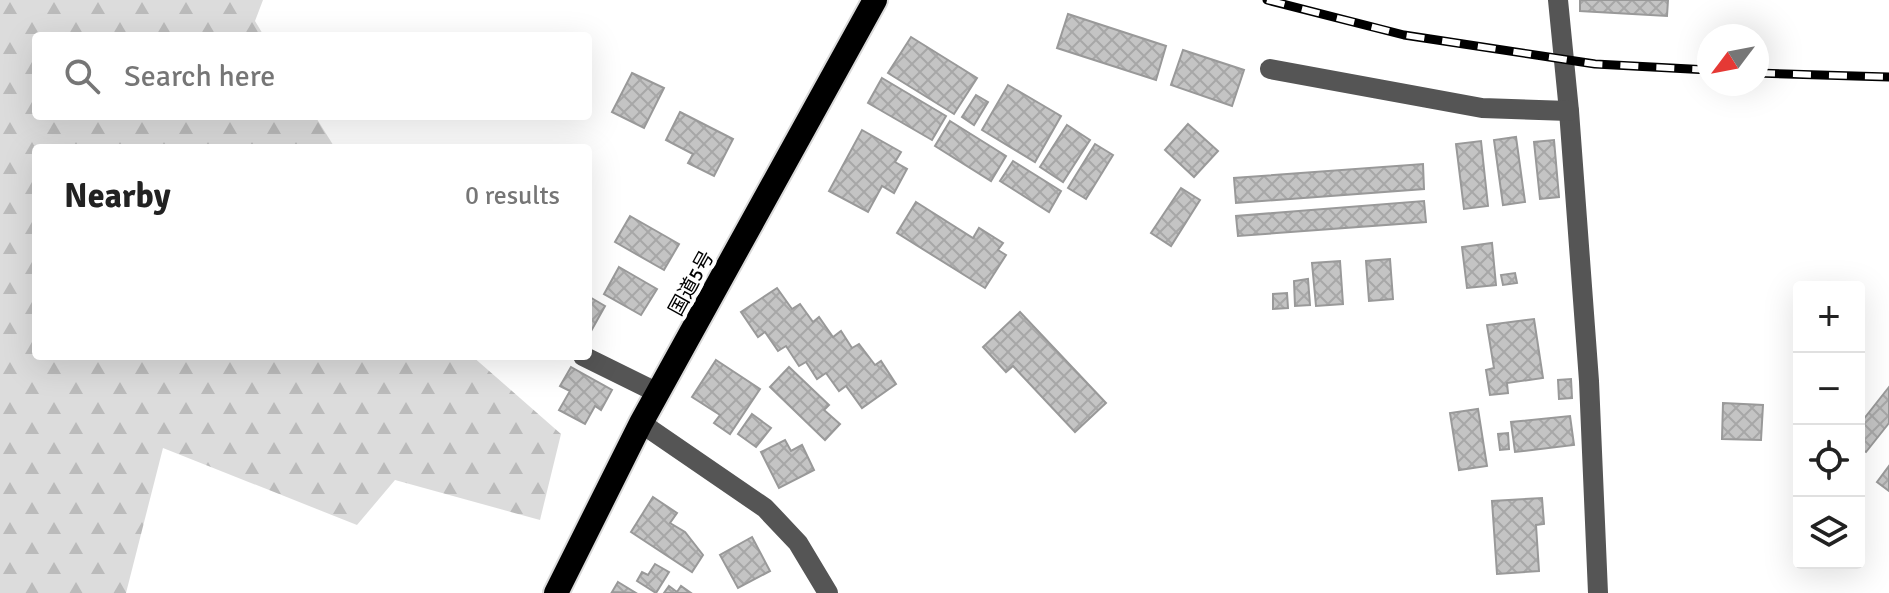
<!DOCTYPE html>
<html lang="en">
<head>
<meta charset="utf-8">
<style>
	:root { --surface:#fff; --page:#f6f6f6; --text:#222; --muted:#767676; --line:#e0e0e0 }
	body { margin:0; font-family:Signika,"Noto Sans JP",sans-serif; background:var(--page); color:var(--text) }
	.controls { position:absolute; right:24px; bottom:24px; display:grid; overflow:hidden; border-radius:8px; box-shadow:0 8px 32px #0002 }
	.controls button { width:72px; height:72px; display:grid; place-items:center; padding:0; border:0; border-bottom:2px solid var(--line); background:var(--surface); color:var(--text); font:40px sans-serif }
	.compass { position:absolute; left:1697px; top:24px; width:72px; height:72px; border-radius:50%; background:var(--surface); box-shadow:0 8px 32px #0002; rotate:238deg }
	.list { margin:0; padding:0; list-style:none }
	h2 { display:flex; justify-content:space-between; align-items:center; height:104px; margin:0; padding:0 32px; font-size:34px }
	h2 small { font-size:26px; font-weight:400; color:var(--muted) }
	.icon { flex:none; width:44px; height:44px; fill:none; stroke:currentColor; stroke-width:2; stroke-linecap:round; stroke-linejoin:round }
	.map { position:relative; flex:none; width:1889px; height:593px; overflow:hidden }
	.search { position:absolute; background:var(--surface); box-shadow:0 8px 32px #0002; left:32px; top:32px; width:560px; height:88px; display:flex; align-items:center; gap:20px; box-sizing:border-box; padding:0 28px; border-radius:8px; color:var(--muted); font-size:30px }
	.panel { position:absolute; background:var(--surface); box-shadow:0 8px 32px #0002; left:32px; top:144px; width:560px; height:216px; border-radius:8px }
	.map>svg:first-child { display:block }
</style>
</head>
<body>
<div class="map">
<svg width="1889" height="593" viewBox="0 0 1889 593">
	<defs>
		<pattern id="forest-firs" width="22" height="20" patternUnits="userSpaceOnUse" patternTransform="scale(2)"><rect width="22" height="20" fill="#dcdcdc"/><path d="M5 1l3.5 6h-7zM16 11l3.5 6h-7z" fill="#bbb"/></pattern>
		<pattern id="building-cross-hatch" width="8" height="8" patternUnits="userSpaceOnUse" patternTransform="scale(2)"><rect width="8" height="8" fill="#c4c4c4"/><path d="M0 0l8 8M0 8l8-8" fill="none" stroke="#a7a7a7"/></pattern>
	</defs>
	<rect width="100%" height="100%" fill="#fff"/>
	<!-- forest -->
	<polygon fill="url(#forest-firs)" points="0,0 263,0 255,21 264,36 36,36 36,116 315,116 335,148 36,148 36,356 472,356 561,434 540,520 395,480 357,525 163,448 126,593 0,593"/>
	<!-- building -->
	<g fill="url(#building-cross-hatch)" stroke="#999" stroke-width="2">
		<polygon points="1580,0 1668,0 1667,16 1580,11"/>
		<polygon points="1068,14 1166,46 1156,80 1057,48"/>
		<polygon points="911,37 977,78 954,114 888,73"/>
		<polygon points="1183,50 1244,70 1232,106 1171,85"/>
		<polygon points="632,73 664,88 644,128 612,112"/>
		<polygon points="882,78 946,116 932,140 868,103"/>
		<polygon points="1008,85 1061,116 1035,162 982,130"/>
		<polygon points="976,95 988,102 974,125 962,117"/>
		<polygon points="680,112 733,139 714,176 688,163 693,154 666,140"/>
		<polygon points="950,121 1006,156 991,181 935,146"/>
		<polygon points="1188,124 1218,151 1194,177 1165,150"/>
		<polygon points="1067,125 1090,140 1063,182 1040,167"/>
		<polygon points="862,130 901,152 895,162 907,169 894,193 882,186 868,212 829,191"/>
		<polygon points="1516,137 1525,202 1503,205 1494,140"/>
		<polygon points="1554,140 1559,197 1540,199 1534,142"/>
		<polygon points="1481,141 1488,206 1464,209 1456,144"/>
		<polygon points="1095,144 1113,155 1086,199 1068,188"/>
		<polygon points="1013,161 1061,191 1049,212 1000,181"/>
		<polygon points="1423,164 1424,189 1236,203 1234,178"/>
		<polygon points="1181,188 1200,200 1171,246 1151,233"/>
		<polygon points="1424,201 1426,222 1238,236 1236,216"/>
		<polygon points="916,202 973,238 979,228 1003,243 998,250 1006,255 985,288 897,233"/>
		<polygon points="630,216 679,244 664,270 615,242"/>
		<polygon points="1492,243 1496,285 1467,288 1462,247"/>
		<polygon points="1390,259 1393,299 1369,301 1366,261"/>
		<polygon points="1340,261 1343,304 1316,306 1312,263"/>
		<polygon points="619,267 657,289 641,315 604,294"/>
		<polygon points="1515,273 1517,283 1503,285 1501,275"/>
		<polygon points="1308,279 1310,305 1295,306 1294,281"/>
		<polygon points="777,288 792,309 800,304 813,322 819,317 833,337 841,331 852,348 859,344 875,365 881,361 896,384 862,408 846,386 839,391 826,373 817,379 806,362 799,366 786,346 778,351 765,332 758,337 741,312"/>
		<polygon points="1287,293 1288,308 1273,309 1273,294"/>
		<polygon points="588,296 605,306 590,333 588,332"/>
		<polygon points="1020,312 1106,403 1075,432 1013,366 1006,372 983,347"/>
		<polygon points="1534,319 1543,378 1507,383 1508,393 1490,395 1486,370 1494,368 1487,325"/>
		<polygon points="716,360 760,389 730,434 714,423 720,415 692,397"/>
		<polygon points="571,367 612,390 601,410 595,406 585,424 559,410 570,391 560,386"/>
		<polygon points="789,367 829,405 824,410 840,424 825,440 770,387"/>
		<polygon points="1571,379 1572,398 1559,399 1558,380"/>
		<polygon points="1889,387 1889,423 1866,452 1859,447 1859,425"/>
		<polygon points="1723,403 1763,405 1761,440 1722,439"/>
		<polygon points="1478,409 1487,466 1459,470 1450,413"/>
		<polygon points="752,414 771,428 756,447 738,434"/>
		<polygon points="1570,416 1574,445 1515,452 1511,422"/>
		<polygon points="1508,433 1509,449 1500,450 1498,434"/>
		<polygon points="785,440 791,451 802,445 814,470 779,488 761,452"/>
		<polygon points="1889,466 1889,491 1877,482"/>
		<polygon points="653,497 677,513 670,523 685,532 703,555 692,572 631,532"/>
		<polygon points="1542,498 1544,524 1536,525 1539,571 1497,574 1492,501"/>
		<polygon points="752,537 770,571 738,588 720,555"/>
		<polygon points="655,564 669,572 656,593 637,581 642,572 648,575"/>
		<polygon points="618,582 636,593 612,592"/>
		<polygon points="669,586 677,592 681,586 691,593 664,593"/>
	</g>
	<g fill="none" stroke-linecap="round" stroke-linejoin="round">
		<!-- highway casing -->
		<g stroke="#dbdbdb" stroke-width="28">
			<polyline id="highway" points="556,593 641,423 875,0"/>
		</g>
		<!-- minor -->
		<g stroke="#555" stroke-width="20">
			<polyline points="1558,0 1569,111 1589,381 1598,593"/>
			<polyline points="1270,69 1482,108 1569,111"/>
			<polyline points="583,356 658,393"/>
			<polyline points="641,423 765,508 798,543 828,593"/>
		</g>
		<!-- highway -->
		<use href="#highway" stroke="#000" stroke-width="24"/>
		<!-- rail casing -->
		<g stroke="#000" stroke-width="9">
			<g id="rail">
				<polyline points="1267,0 1404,35 1595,64 1709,70"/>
				<polyline points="1757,73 1889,77"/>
			</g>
		</g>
		<!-- rail -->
		<use href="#rail" stroke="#fff" stroke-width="6" stroke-dasharray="18" stroke-linecap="butt"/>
	</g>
	<g text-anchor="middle" stroke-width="8" stroke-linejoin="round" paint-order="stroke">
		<!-- street labels -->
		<g font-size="20" fill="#000" stroke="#fff">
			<text transform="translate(691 283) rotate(-61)" y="7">国道5号</text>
		</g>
	</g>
</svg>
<div class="controls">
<button>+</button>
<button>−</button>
<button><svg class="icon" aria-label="locate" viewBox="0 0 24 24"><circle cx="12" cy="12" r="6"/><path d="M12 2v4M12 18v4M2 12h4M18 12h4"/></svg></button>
<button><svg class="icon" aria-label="layers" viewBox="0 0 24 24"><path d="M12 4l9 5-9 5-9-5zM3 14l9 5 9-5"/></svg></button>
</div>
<svg class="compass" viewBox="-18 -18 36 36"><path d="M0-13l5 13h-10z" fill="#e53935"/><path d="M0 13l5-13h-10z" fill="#767676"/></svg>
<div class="search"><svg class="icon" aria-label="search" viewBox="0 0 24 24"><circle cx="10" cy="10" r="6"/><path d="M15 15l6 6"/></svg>Search here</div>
<section class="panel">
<h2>Nearby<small>0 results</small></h2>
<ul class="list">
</ul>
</section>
</div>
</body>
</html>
